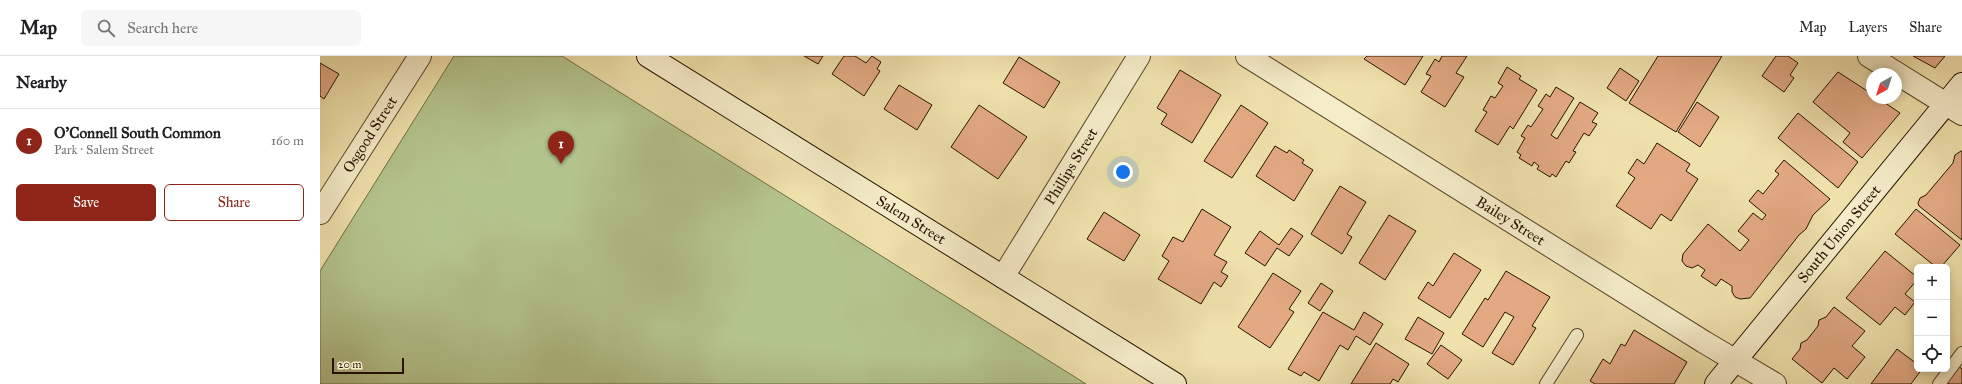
<!DOCTYPE html>
<html lang="en">
<head>
<meta charset="utf-8">
<style>
	:root { --surface:#fff; --page:#f6f6f6; --text:#202124; --muted:#757577; --line:#e0e0e0; --accent:#8f2418 }
	body { margin:0; font-family:"IM FELL Great Primer",serif; background:var(--page); color:var(--text) }
	.controls { position:absolute; right:12px; bottom:12px; display:grid; overflow:hidden; border-radius:6px; box-shadow:0 2px 10px #0003 }
	.controls button { width:36px; height:36px; display:grid; place-items:center; padding:0; border:0; border-bottom:1px solid var(--line); background:var(--surface); color:var(--text); font:20px sans-serif }
	.compass { position:absolute; left:1546px; top:12px; width:36px; height:36px; border-radius:50%; background:var(--surface); box-shadow:0 2px 10px #0003; rotate:219deg }
	.scale { position:absolute; left:12px; bottom:10px; width:72px; box-sizing:border-box; padding-left:4px; border:2px solid #271300; border-top:0; font-size:11px; line-height:14px; white-space:nowrap; color:#271300; -webkit-text-stroke:3px #f5ecc9; paint-order:stroke }
	.you { position:absolute; left:803px; top:116px; width:14px; height:14px; margin:-10px; border:3px solid #fff; border-radius:50%; background:#1a73e8; box-shadow:0 0 0 6px #1a73e833 }
	.badge { display:grid; place-items:center; width:26px; height:26px; border-radius:50%; background:var(--accent); color:#fff; font-size:13px; font-weight:700 }
	.pin { position:absolute; translate:-50% -33px; filter:drop-shadow(0 1px 2px #0008) }
	.pin::after { content:''; position:absolute; top:21px; width:14px; height:12px; background:inherit; clip-path:polygon(0 0,100% 0,50% 100%) }
	.list { margin:0; padding:0; list-style:none }
	h2 { display:flex; justify-content:space-between; align-items:center; height:52px; margin:0; padding:0 16px; font-size:17px }
	h2 small { font-size:13px; font-weight:400; color:var(--muted) }
	.list li { display:grid; grid-template-columns:26px 1fr auto; gap:12px; align-items:center; box-sizing:border-box; height:64px; padding:0 16px; border-top:1px solid var(--line) }
	.list b { display:block; font-size:15px; white-space:nowrap }
	.list p { margin:0; font-size:13px; white-space:nowrap; color:var(--muted) }
	.list em { font-size:13px; font-style:normal; color:var(--muted) }
	.actions { display:flex; gap:8px; padding:12px 16px }
	.actions a { flex:1; padding:9px 0; border:1px solid var(--accent); border-radius:6px; text-align:center; font-size:14px; color:var(--accent) }
	.actions .main { background:var(--accent); color:#fff }
	.icon { flex:none; width:22px; height:22px; fill:none; stroke:currentColor; stroke-width:2; stroke-linecap:round; stroke-linejoin:round }
	.map { position:relative; flex:none; width:1642px; height:328px; overflow:hidden }
	header { display:flex; align-items:center; gap:24px; box-sizing:border-box; height:56px; padding:0 20px; background:var(--surface); border-bottom:1px solid var(--line) }
	header strong { font-size:19px }
	nav { display:flex; gap:22px; margin-inline-start:auto; font-size:14px }
	.search { width:280px; height:36px; background:var(--page); display:flex; align-items:center; gap:10px; box-sizing:border-box; padding:0 14px; border-radius:6px; color:var(--muted); font-size:15px }
	main { display:flex }
	aside { flex:1; background:var(--surface) }
	.map>svg:first-child { display:block }
</style>
</head>
<body>
<header>
<strong>Map</strong>
<div class="search"><svg class="icon" aria-label="search" viewBox="0 0 24 24"><circle cx="10" cy="10" r="6"/><path d="M15 15l6 6"/></svg>Search here</div>
<nav><a>Map</a><a>Layers</a><a>Share</a></nav>
</header>
<main>
<aside>
<h2>Nearby<small></small></h2>
<ul class="list">
<li><span class="badge">1</span><div><b>O'Connell South Common</b><p>Park · Salem Street</p></div><em>160 m</em></li>
</ul>
<div class="actions"><a class="main">Save</a><a>Share</a></div>
</aside>
<div class="map">
<svg width="1642" height="328" viewBox="0 0 1642 328">
	<rect width="100%" height="100%" fill="#efe1ac"/>
	<filter id="stains"><feTurbulence type="fractalNoise" baseFrequency=".005" numOctaves="4"/><feColorMatrix values="0 0 0 0 .2 0 0 0 0 .09 0 0 0 0 .02 0 0 0 .5 -.17"/></filter>
	<radialGradient id="worn" r=".72"><stop offset=".6" stop-color="#630" stop-opacity="0"/><stop offset="1" stop-color="#630" stop-opacity=".3"/></radialGradient>
	<!-- green -->
	<polygon fill="#b4c48d" stroke="#6e6c46" points="134,0 242,0 766,328 0,328 0,215"/>
	<!-- building -->
	<g fill="#e2a983" stroke="#271300">
		<polygon points="484,0 503,0 498,8"/>
		<polygon points="524,0 535,0 546,7 552,0 561,6 557,13 560,15 544,40 512,18"/>
		<polygon points="1047,0 1103,0 1085,29 1044,3"/>
		<polygon points="1122,0 1147,0 1136,17 1144,21 1125,51 1101,36 1111,20 1106,18 1115,3 1119,6"/>
		<polygon points="1338,0 1402,0 1356,76 1309,47"/>
		<polygon points="1456,0 1468,0 1478,7 1470,19 1474,22 1464,36 1442,20"/>
		<polygon points="1593,0 1625,0 1615,12"/>
		<polygon points="699,1 740,26 724,52 683,27"/>
		<polygon points="0,7 19,18 4,43 0,40"/>
		<polygon points="1187,11 1201,20 1199,23 1217,34 1193,73 1190,70 1178,89 1155,75 1167,56 1163,54 1171,40 1175,42 1183,30 1178,27"/>
		<polygon points="1300,12 1319,25 1306,45 1287,32"/>
		<polygon points="860,14 901,39 872,87 841,68 847,58 837,52"/>
		<polygon points="1518,16 1552,38 1552,42 1558,42 1580,57 1542,102 1523,86 1530,77 1493,46"/>
		<polygon points="579,29 612,49 597,74 564,53"/>
		<polygon points="1236,31 1254,42 1231,79 1237,83 1260,46 1278,57 1272,66 1277,68 1269,80 1264,77 1253,95 1256,96 1249,107 1246,105 1236,121 1232,118 1230,121 1217,113 1219,110 1214,106 1212,110 1199,102 1201,99 1197,96 1205,82 1201,80 1208,69 1211,71 1223,53 1218,50 1226,38 1230,41"/>
		<polygon points="1377,46 1399,61 1380,91 1358,76"/>
		<polygon points="659,49 707,81 678,123 631,91"/>
		<polygon points="921,49 948,67 912,122 884,105"/>
		<polygon points="1478,57 1538,106 1518,132 1458,82"/>
		<polygon points="1337,87 1370,108 1366,115 1378,123 1351,165 1341,158 1331,173 1296,150 1315,122 1308,117 1317,103 1324,108"/>
		<polygon points="955,90 967,97 969,94 984,104 982,107 993,114 974,145 936,120"/>
		<polygon points="1641,95 1642,95 1642,184 1599,150 1598,147 1600,142 1606,139 1633,107 1635,99"/>
		<polygon points="1464,104 1510,143 1493,159 1486,173 1479,179 1430,242 1420,243 1415,241 1412,236 1412,230 1401,223 1396,230 1381,220 1385,214 1378,209 1372,212 1366,210 1362,205 1363,198 1388,168 1420,195 1429,184 1418,175 1433,157 1442,164 1446,159 1429,145 1438,134 1443,138 1459,118 1455,115"/>
		<polygon points="1020,130 1046,146 1027,178 1032,181 1022,198 991,178"/>
		<polygon points="882,153 911,171 894,199 907,206 901,216 908,220 901,231 894,226 881,248 838,223 849,205 842,200 853,181 863,186"/>
		<polygon points="1596,153 1640,189 1621,211 1616,211 1575,178"/>
		<polygon points="784,156 820,179 804,205 767,183"/>
		<polygon points="1069,159 1096,175 1065,224 1039,207"/>
		<polygon points="971,172 983,180 969,200 957,192 945,210 925,197 940,175 959,189"/>
		<polygon points="1565,195 1597,221 1597,224 1585,238 1595,246 1585,259 1575,251 1560,269 1526,242"/>
		<polygon points="1134,197 1161,214 1130,262 1098,242 1108,226 1113,230"/>
		<polygon points="1186,215 1230,241 1212,270 1216,272 1193,309 1172,297 1194,261 1185,256 1163,291 1142,278 1165,242 1168,244"/>
		<polygon points="953,217 981,235 969,253 974,256 950,292 918,271"/>
		<polygon points="1001,227 1013,235 1000,255 988,247"/>
		<polygon points="1514,251 1545,275 1532,290 1545,301 1527,323 1514,312 1502,327 1472,303 1480,293 1481,287 1487,284 1498,270 1499,264 1506,261"/>
		<polygon points="1003,256 1034,274 1044,256 1063,268 1050,289 1036,280 1028,294 1020,289 999,325 984,316 981,320 968,313"/>
		<polygon points="1098,261 1124,277 1112,298 1085,283"/>
		<polygon points="1314,274 1367,306 1354,328 1275,328 1270,325 1283,303 1290,308 1301,288 1305,290"/>
		<polygon points="1056,287 1089,308 1078,326 1073,323 1070,328 1031,328"/>
		<polygon points="1121,289 1142,304 1128,323 1107,308"/>
		<polygon points="1577,293 1597,308 1597,313 1602,313 1591,328 1551,328"/>
		<polygon points="1637,309 1642,313 1642,328 1629,328 1625,324"/>
	</g>
	<g fill="none" stroke-linecap="round" stroke-linejoin="round">
		<!-- lane casing -->
		<g stroke="#59462b" stroke-width="14">
			<g id="lane">
				<polyline points="1226,328 1257,279"/>
				<polyline points="1619,328 1642,297"/>
			</g>
		</g>
		<!-- street casing -->
		<g stroke="#59462b" stroke-width="24">
			<g id="street">
				<path id="s1" d="M927,0l457,286 71,42"/>
				<polyline points="1549,0 1642,58"/>
				<path id="s2" d="M0,157l100,-157"/>
				<path id="s3" d="M683,221l136,-221"/>
			</g>
		</g>
		<!-- secondary casing -->
		<g stroke="#271300" stroke-width="24">
			<g id="secondary">
				<path id="s4" d="M328,0l527,328"/>
				<path id="s5" d="M1396,328l246,-300"/>
			</g>
		</g>
		<!-- lane -->
		<use href="#lane" stroke="#f5ecc9" stroke-width="12"/>
		<!-- street -->
		<use href="#street" stroke="#f5ecc9" stroke-width="22"/>
		<!-- secondary -->
		<use href="#secondary" stroke="#f5ecc9" stroke-width="22"/>
	</g>
	<g text-anchor="middle" stroke-width="4" stroke-linejoin="round" paint-order="stroke">
		<!-- street labels -->
		<g font-size="15" fill="#271300" stroke="#f5ecc9">
			<text dy="5" stroke="none"><textPath href="#s2" startOffset="93">Osgood Street</textPath></text>
			<text dy="5" stroke="none"><textPath href="#s3" startOffset="130">Phillips Street</textPath></text>
			<text dy="5" stroke="none"><textPath href="#s4" startOffset="310">Salem Street</textPath></text>
			<text dy="5" stroke="none"><textPath href="#s1" startOffset="311">Bailey Street</textPath></text>
			<text dy="5" stroke="none"><textPath href="#s5" startOffset="194">South Union Street</textPath></text>
		</g>
	</g>
	<rect width="100%" height="100%" filter="url(#stains)"/>
	<rect width="100%" height="100%" fill="url(#worn)"/>
</svg>
<div class="controls">
<button>+</button>
<button>−</button>
<button><svg class="icon" aria-label="locate" viewBox="0 0 24 24"><circle cx="12" cy="12" r="6"/><path d="M12 2v4M12 18v4M2 12h4M18 12h4"/></svg></button>
</div>
<svg class="compass" viewBox="-18 -18 36 36"><path d="M0-13l5 13h-10z" fill="#e53935"/><path d="M0 13l5-13h-10z" fill="#757577"/></svg>
<div class="scale">20 m</div>
<div class="you"></div>
<div class="pin badge" style="left:241px;top:108px">1</div>
</div>
</main>
</body>
</html>
